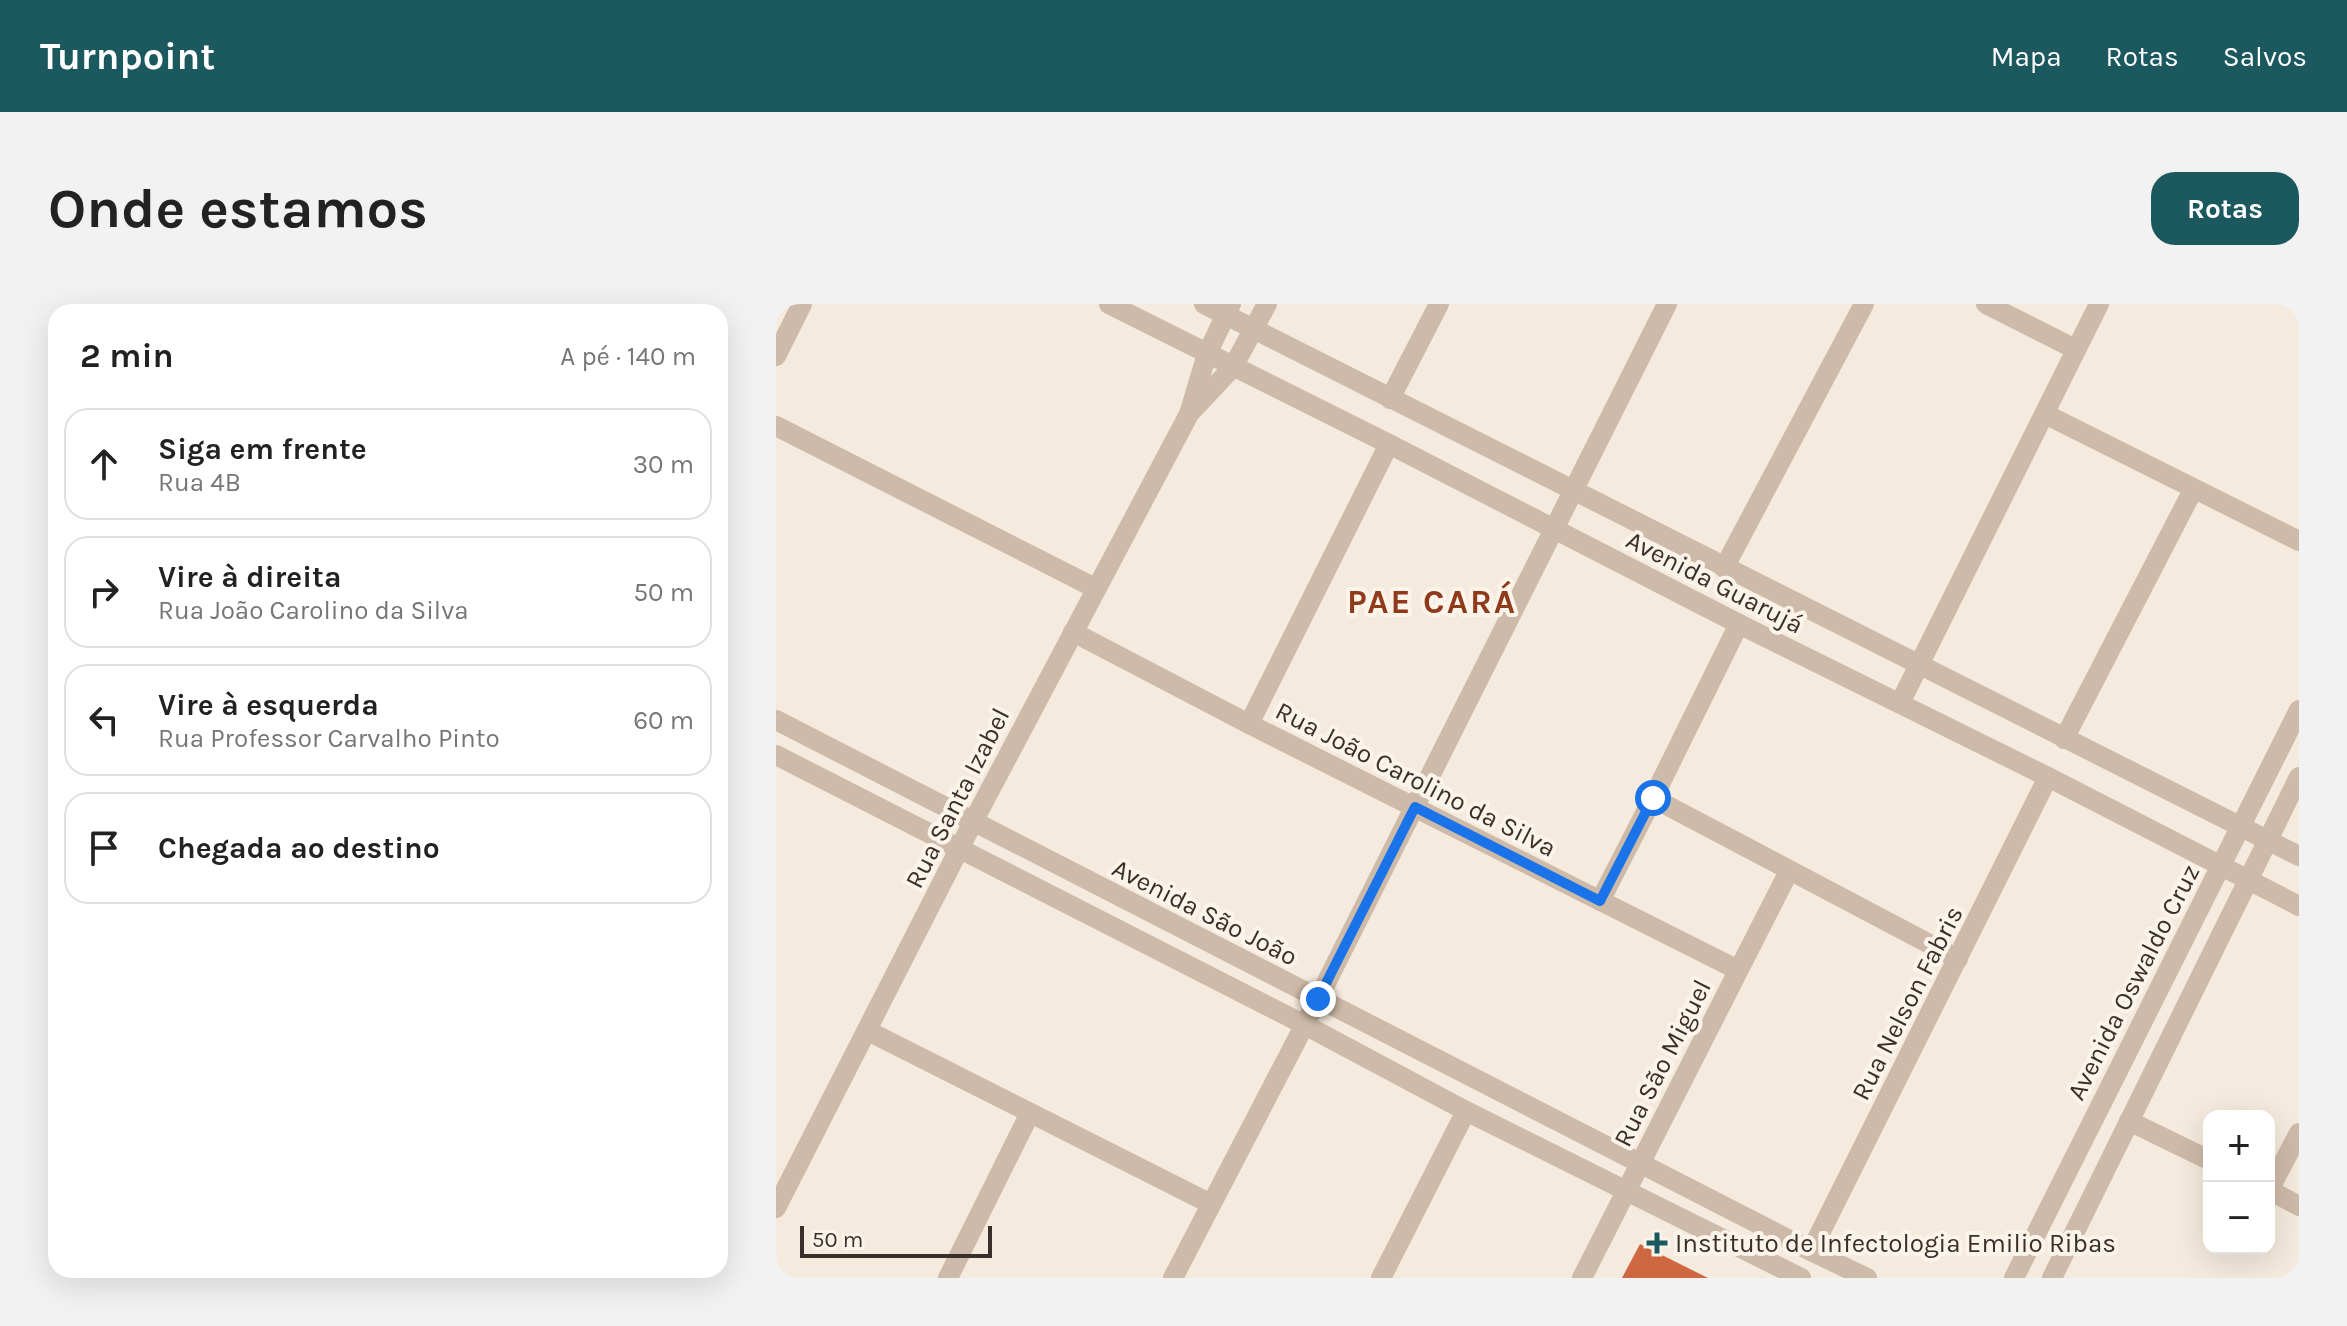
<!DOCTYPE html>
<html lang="pt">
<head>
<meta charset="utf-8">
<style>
	:root { --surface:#fff; --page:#f2f2f2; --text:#222; --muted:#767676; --line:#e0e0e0; --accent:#1b595f }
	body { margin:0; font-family:Karla,sans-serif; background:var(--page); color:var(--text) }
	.controls { position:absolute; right:24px; bottom:24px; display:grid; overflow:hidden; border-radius:16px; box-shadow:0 8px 32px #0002 }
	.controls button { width:72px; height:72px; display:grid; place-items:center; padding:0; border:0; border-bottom:2px solid var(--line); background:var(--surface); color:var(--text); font:40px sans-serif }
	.scale { position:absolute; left:24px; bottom:20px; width:192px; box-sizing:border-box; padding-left:8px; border:4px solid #3a2f29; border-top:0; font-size:22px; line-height:28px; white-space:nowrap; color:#3a2f29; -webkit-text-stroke:6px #fbf4ea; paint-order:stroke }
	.stop { position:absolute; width:24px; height:24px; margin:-18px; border:6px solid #1a73e8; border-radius:50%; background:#fff }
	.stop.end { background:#1a73e8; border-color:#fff; box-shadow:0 2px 8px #0008 }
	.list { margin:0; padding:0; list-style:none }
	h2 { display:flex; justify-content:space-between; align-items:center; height:104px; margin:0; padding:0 32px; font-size:34px }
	h2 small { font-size:26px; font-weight:400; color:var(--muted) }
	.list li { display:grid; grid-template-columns:52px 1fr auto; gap:24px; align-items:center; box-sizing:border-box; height:112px; margin:0 16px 16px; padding:0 16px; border:2px solid var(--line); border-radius:24px }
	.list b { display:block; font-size:30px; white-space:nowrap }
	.list p { margin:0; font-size:26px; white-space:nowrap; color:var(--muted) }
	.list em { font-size:26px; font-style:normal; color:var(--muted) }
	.icon { flex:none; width:44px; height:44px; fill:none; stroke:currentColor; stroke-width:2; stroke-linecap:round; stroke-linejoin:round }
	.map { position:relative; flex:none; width:1523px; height:974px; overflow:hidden; border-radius:24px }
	header { display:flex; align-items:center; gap:48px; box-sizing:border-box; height:112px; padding:0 40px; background:var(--accent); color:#fff }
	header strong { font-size:38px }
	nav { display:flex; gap:44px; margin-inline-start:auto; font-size:28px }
	.intro { display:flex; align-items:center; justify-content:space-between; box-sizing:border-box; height:192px; padding:0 48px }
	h1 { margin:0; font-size:56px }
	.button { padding:20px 36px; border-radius:24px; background:var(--accent); color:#fff; font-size:28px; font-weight:700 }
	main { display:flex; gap:48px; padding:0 48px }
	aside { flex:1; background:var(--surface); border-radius:24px; box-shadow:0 8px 32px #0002 }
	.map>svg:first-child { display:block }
</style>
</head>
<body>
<header>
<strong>Turnpoint</strong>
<nav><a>Mapa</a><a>Rotas</a><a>Salvos</a></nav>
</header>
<div class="intro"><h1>Onde estamos</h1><a class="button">Rotas</a></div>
<main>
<aside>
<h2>2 min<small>A pé · 140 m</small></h2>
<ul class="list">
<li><svg class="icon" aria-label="ahead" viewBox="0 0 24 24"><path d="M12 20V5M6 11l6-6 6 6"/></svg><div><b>Siga em frente</b><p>Rua 4B</p></div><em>30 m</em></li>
<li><svg class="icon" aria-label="right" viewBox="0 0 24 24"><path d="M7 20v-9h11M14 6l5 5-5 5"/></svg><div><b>Vire à direita</b><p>Rua João Carolino da Silva</p></div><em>50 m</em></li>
<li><svg class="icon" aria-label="left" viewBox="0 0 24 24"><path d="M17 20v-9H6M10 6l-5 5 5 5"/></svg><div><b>Vire à esquerda</b><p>Rua Professor Carvalho Pinto</p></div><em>60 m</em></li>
<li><svg class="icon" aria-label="arrive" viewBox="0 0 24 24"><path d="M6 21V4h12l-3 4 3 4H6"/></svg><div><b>Chegada ao destino</b></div></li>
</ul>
</aside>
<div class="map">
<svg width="1523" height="974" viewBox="0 0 1523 974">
	<rect width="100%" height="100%" fill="#f4eadd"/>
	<!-- building -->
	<polygon fill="#cf6741" points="864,940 932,974 846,974"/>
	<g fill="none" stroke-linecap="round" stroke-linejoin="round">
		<!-- minor -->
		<g stroke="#cebaa8" stroke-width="20">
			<polyline points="1210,0 1299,45"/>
			<polyline points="0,52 26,0"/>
			<polyline points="614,95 663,0"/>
			<polyline points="413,110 457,63 491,0"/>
			<polyline points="1269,110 1523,237"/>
			<polyline points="0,122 319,284"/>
			<polyline points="948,264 1088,0"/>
			<polyline points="297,328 473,420 962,666"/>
			<polyline points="1124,399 1323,0"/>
			<polyline points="473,420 613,140"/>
			<polyline points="1288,435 1417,186"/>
			<polyline points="877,494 1182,655"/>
			<polyline points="824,597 877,494 963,320"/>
			<polyline points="92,727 435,900"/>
			<polyline points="1353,817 1433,856"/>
			<polyline points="1493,886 1523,829"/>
			<polyline points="1493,886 1523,902"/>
			<polyline points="0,904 197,518 413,110 431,50 455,0"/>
			<polyline points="1035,947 1272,473"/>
			<polyline points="172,974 254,809"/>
			<polyline points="397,974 542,695 891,0"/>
			<polyline points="605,974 690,807"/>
			<polyline points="806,974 1013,567"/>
			<polyline points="1238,974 1523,406"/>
			<polyline points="1276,974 1523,473"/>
		</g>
		<!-- tertiary -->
		<g stroke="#cebaa8" stroke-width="20">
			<polyline points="333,0 613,140 963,320 1272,473 1523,602"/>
			<polyline points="428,0 1523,552"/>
			<polyline points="0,416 1035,947 1091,974"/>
			<polyline points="0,451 529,721 690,807 1025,974"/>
		</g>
	</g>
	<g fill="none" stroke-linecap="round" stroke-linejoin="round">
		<!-- route -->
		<polyline stroke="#1a73e8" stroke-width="10" points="542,695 639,503 824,597 877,494"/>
	</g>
	<!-- markers -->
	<path fill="#1b595f" stroke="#fbf4ea" stroke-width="3" d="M877 927h8v8h8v8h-8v8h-8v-8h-8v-8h8z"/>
	<g text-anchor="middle" stroke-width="8" stroke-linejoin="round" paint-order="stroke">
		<!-- street labels -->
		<g font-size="26" fill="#3a2f29" stroke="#fbf4ea">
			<text transform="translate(939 278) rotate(27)" y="9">Avenida Guarujá</text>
			<text transform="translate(640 475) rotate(27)" y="9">Rua João Carolino da Silva</text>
			<text transform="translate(181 494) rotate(-63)" y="9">Rua Santa Izabel</text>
			<text transform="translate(429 608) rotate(27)" y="9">Avenida São João</text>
			<text transform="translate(1357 678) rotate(-63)" y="9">Avenida Oswaldo Cruz</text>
			<text transform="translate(1131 699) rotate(-63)" y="9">Rua Nelson Fabris</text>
			<text transform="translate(886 759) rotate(-63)" y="9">Rua São Miguel</text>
		</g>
		<!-- poi labels -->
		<g font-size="26" fill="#3a2f29" stroke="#fbf4ea" text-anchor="start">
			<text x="899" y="948">Instituto de Infectologia Emilio Ribas</text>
		</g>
		<!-- district labels -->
		<g font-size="34" font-weight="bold" letter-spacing="2" fill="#8f3a1b" stroke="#fbf4ea">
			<text x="656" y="309">PAE CARÁ</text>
		</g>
	</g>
</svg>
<div class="controls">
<button>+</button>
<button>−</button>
</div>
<div class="scale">50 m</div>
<div class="stop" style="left:877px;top:494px"></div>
<div class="stop end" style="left:542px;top:695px"></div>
</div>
</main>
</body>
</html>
